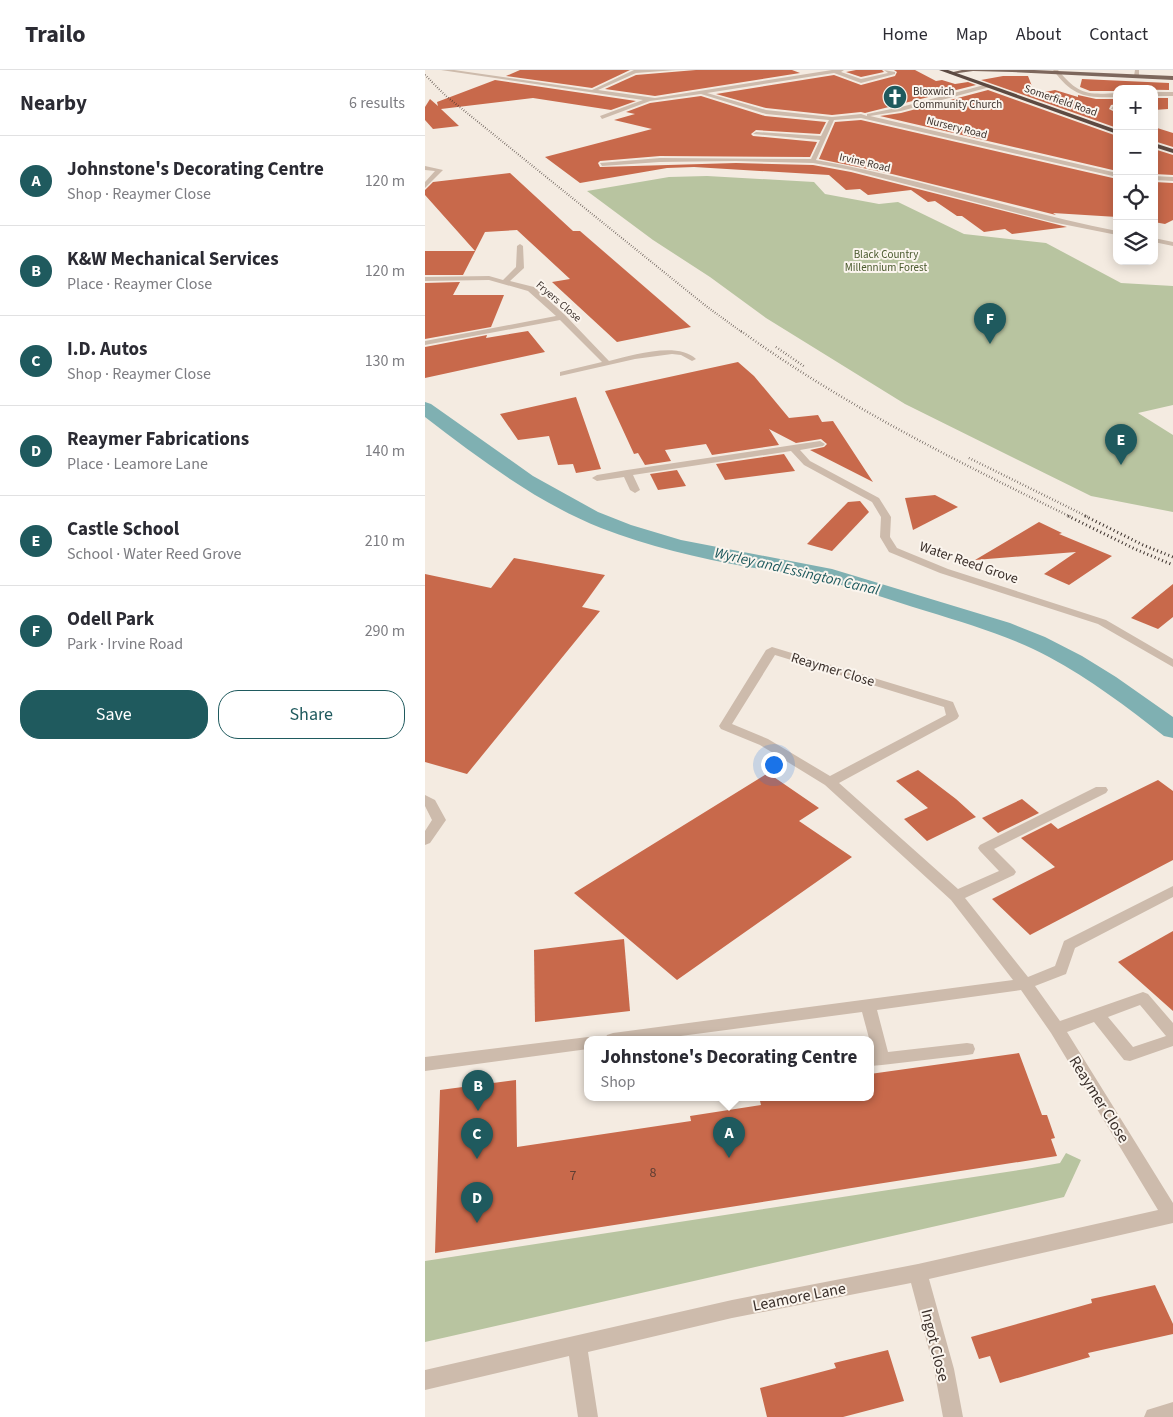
<!DOCTYPE html>
<html lang="en">
<head>
<meta charset="utf-8">
<style>
	:root { --surface:#fff; --page:#f2f2f3; --text:#2b2b33; --muted:#7c7c81; --line:#e1e1e2; --accent:#1f5a5e }
	body { margin:0; font-family:"Source Sans 3",sans-serif; background:var(--page); color:var(--text) }
	.controls { position:absolute; right:15px; top:15px; display:grid; overflow:hidden; border-radius:10px; box-shadow:0 2px 12px #0003 }
	.controls button { width:45px; height:45px; display:grid; place-items:center; padding:0; border:0; border-bottom:1px solid var(--line); background:var(--surface); color:var(--text); font:25px sans-serif }
	.you { position:absolute; left:348px; top:694px; width:18px; height:18px; margin:-12px; border:4px solid #fff; border-radius:50%; background:#1a73e8; box-shadow:0 0 0 8px #1a73e833 }
	.badge { display:grid; place-items:center; width:32px; height:32px; border-radius:50%; background:var(--accent); color:#fff; font-size:16px; font-weight:700 }
	.pin { position:absolute; translate:-50% -41px; filter:drop-shadow(0 1px 2px #0008) }
	.pin::after { content:''; position:absolute; top:26px; width:18px; height:15px; background:inherit; clip-path:polygon(0 0,100% 0,50% 100%) }
	.popup { position:absolute; left:159px; top:966px; width:290px; height:65px; box-sizing:border-box; display:grid; place-content:center; border-radius:10px; background:var(--surface); filter:drop-shadow(0 1px 4px #0005); font-size:16px; white-space:nowrap; color:var(--muted) }
	.popup b { font-size:19px; color:var(--text) }
	.popup::after { content:''; position:absolute; left:50%; top:100%; margin-left:-10px; border:10px solid transparent; border-top-color:var(--surface) }
	.list { margin:0; padding:0; list-style:none }
	h2 { display:flex; justify-content:space-between; align-items:center; height:65px; margin:0; padding:0 20px; font-size:21px }
	h2 small { font-size:16px; font-weight:400; color:var(--muted) }
	.list li { display:grid; grid-template-columns:32px 1fr auto; gap:15px; align-items:center; box-sizing:border-box; height:90px; padding:0 20px; border-top:1px solid var(--line) }
	.list b { display:block; font-size:19px; white-space:nowrap }
	.list p { margin:0; font-size:16px; white-space:nowrap; color:var(--muted) }
	.list em { font-size:16px; font-style:normal; color:var(--muted) }
	.actions { display:flex; gap:10px; padding:15px 20px }
	.actions a { flex:1; padding:11px 0; border:1px solid var(--accent); border-radius:20px; text-align:center; font-size:18px; color:var(--accent) }
	.actions .main { background:var(--accent); color:#fff }
	.icon { flex:none; width:28px; height:28px; fill:none; stroke:currentColor; stroke-width:2; stroke-linecap:round; stroke-linejoin:round }
	.map { position:relative; flex:none; width:748px; height:1347px; overflow:hidden }
	header { display:flex; align-items:center; gap:30px; box-sizing:border-box; height:70px; padding:0 25px; background:var(--surface); border-bottom:1px solid var(--line) }
	header strong { font-size:24px }
	nav { display:flex; gap:28px; margin-inline-start:auto; font-size:18px }
	main { display:flex }
	aside { flex:1; background:var(--surface) }
	.map>svg:first-child { display:block }
</style>
</head>
<body>
<header>
<strong>Trailo</strong>
<nav><a>Home</a><a>Map</a><a>About</a><a>Contact</a></nav>
</header>
<main>
<aside>
<h2>Nearby<small>6 results</small></h2>
<ul class="list">
<li><span class="badge">A</span><div><b>Johnstone's Decorating Centre</b><p>Shop · Reaymer Close</p></div><em>120 m</em></li>
<li><span class="badge">B</span><div><b>K&amp;W Mechanical Services</b><p>Place · Reaymer Close</p></div><em>120 m</em></li>
<li><span class="badge">C</span><div><b>I.D. Autos</b><p>Shop · Reaymer Close</p></div><em>130 m</em></li>
<li><span class="badge">D</span><div><b>Reaymer Fabrications</b><p>Place · Leamore Lane</p></div><em>140 m</em></li>
<li><span class="badge">E</span><div><b>Castle School</b><p>School · Water Reed Grove</p></div><em>210 m</em></li>
<li><span class="badge">F</span><div><b>Odell Park</b><p>Park · Irvine Road</p></div><em>290 m</em></li>
</ul>
<div class="actions"><a class="main">Save</a><a>Share</a></div>
</aside>
<div class="map">
<svg width="748" height="1347" viewBox="0 0 748 1347">
	<rect width="100%" height="100%" fill="#f4ebe1"/>
	<!-- green -->
	<g fill="#b8c4a0">
		<polygon points="282,106 389,112 400,124 454,134 473,132 539,164 621,173 696,213 748,216 748,335 713,343 748,365 748,442 666,426 480,334 341,248 285,207 228,170 162,121 244,107"/>
		<polygon points="641,1083 656,1090 639,1127 0,1272 0,1191 607,1098 635,1093"/>
	</g>
	<g fill="none" stroke-linecap="round" stroke-linejoin="round">
		<!-- canal -->
		<path fill="#7fb0b2" fill-rule="evenodd" d="M0,332l6,2 102,72 65,36 33,13 50,15 151,29 178,54 35,14 37,19 34,21 57,40v21l-9,-2c-37,-29 -74,-57 -115,-79 -39,-21 -81,-33 -123,-46 -39,-12 -78,-26 -118,-34 -20,-5 -40,-7 -60,-10 -50,-9 -100,-21 -147,-39 -65,-26 -121,-69 -176,-111z"/>
	</g>
	<!-- building -->
	<g fill="#c8694b">
		<polygon points="95,0 205,0 167,18 81,6"/>
		<polygon points="271,0 367,0 375,3 230,26 180,19 211,5"/>
		<polygon points="431,0 457,0 459,2 436,7 421,2"/>
		<polygon points="469,0 490,0 511,11 517,10 530,14 543,12 551,15 440,43 436,42 407,45 341,38 291,24 409,5 436,15 470,6 472,2"/>
		<polygon points="578,6 603,6 610,24 630,20 653,27 653,25 671,29 692,29 692,34 686,35 684,39 692,43 692,58 556,10"/>
		<polygon points="657,9 744,13 744,20 692,19 692,21 665,21 655,17"/>
		<polygon points="70,10 211,31 186,40 108,28 16,39 34,56 8,59 0,50 0,37 5,29 13,36 12,32"/>
		<polygon points="563,20 692,66 692,101 455,46 476,43"/>
		<polygon points="276,26 340,46 401,52 395,64 331,60 326,64 328,66 392,72 385,87 235,86 175,91 173,93 175,97 311,93 388,95 426,102 642,157 587,164 580,159 559,162 537,146 532,146 510,131 503,132 486,120 443,125 435,119 421,120 404,105 269,97 242,98 155,113 120,87 227,59 189,50 210,44 201,42 225,33"/>
		<polygon points="729,28 743,28 743,39 729,40"/>
		<polygon points="436,50 692,109 692,147 628,143 631,145 467,104 394,89 410,52"/>
		<polygon points="729,57 748,63 748,77 729,71"/>
		<polygon points="729,79 748,85 748,105 729,104"/>
		<polygon points="85,103 148,161 155,161 266,257 192,272 127,212 145,209 92,160 60,162 38,205 0,205 0,181 50,181 0,125 0,120 8,112"/>
		<polygon points="729,112 748,113 748,150 740,154 729,152"/>
		<polygon points="35,212 28,225 79,225 66,257 0,269 0,213"/>
		<polygon points="103,261 120,282 0,308 0,277 62,265 61,268"/>
		<polygon points="313,292 329,306 364,348 393,345 397,352 408,351 448,412 385,380 399,377 402,374 396,369 371,373 344,359 354,375 287,385 281,374 240,380 246,391 220,395 213,383 209,384 180,321"/>
		<polygon points="151,327 176,399 151,403 148,394 133,395 124,366 93,370 75,344"/>
		<polygon points="359,384 370,401 300,410 291,394"/>
		<polygon points="252,400 261,416 233,420 225,404"/>
		<polygon points="510,425 533,437 488,460 480,428"/>
		<polygon points="435,431 444,442 407,481 382,474 423,432"/>
		<polygon points="614,452 637,463 634,464 687,486 644,515 619,504 651,482 550,490"/>
		<polygon points="89,488 180,505 157,537 175,541 42,704 0,692 0,504 66,518"/>
		<polygon points="748,514 748,547 733,559 706,548"/>
		<polygon points="493,700 531,729 551,747 502,771 479,749 503,738 471,711"/>
		<polygon points="343,703 394,738 374,751 427,787 252,910 149,823"/>
		<polygon points="733,710 748,721 748,790 605,865 567,829 630,797 596,768 626,753 633,759"/>
		<polygon points="597,729 614,743 573,763 557,748"/>
		<polygon points="748,861 748,941 693,892"/>
		<polygon points="199,869 205,941 110,952 109,880"/>
		<polygon points="594,983 617,1045 622,1045 630,1068 626,1069 632,1086 10,1183 15,1020 91,1010 92,1077 266,1051 265,1046 336,1035 334,1027 445,1027 445,1004"/>
		<polygon points="730,1215 748,1254 748,1264 663,1283 665,1287 575,1313 565,1286 554,1289 546,1267 667,1233 666,1229"/>
		<polygon points="463,1280 479,1331 418,1347 342,1347 335,1318 411,1298 409,1293"/>
	</g>
	<g fill="none" stroke-linecap="round" stroke-linejoin="round">
		<!-- minor -->
		<g fill="#cdbbac" fill-rule="evenodd">
			<path d="M16,0h13l138,20 42,-20h42l-40,3 -38,17 57,8 177,-28h12l-3,2 20,7 27,-6 -4,-3 11,2v2l-34,9 -27,-10 -127,20 59,17 66,7 29,-3 6,2v-2l34,-7 87,-23 2,3 -89,24 -31,5 247,57v4l-256,-59 -27,2 -18,40c102,18 200,51 301,71v4l-65,-13 -201,-52 -38,-7 -77,-2 -76,1 -58,4 -2,-3 60,-5 151,1 9,-19 -67,-6 3,-2 65,4 8,-16 -63,-6 -65,-20 -51,7 -48,18 -2,-3 43,-16z"/>
			<path d="M628,0h5c20,24 28,25 59,23v4c-33,1 -44,-1 -64,-27z"/>
			<polygon points="710,0 714,0 714,7 709,6"/>
			<rect x="729" y="22" width="19" height="4"/>
			<polygon points="688,36 692,36 692,40 686,39"/>
			<polygon points="0,96 18,100 0,118 0,112 10,101 0,100"/>
			<polygon points="729,106 748,107 748,111 729,110"/>
			<polygon points="729,168 748,172 748,176 729,172"/>
			<path d="M95,174l3,2 1,22 -14,13 24,6 31,28 44,46c23,-6 69,-20 87,-2l-4,2 -11,-6 -9,-1 -37,5 -75,17v-4l42,-10 -42,-42 -135,25v-4l131,-25 -28,-25 -39,-11 -64,1v-4l64,-1 14,4 13,-13 1,-21z"/>
			<polygon points="395,371 400,374 398,376 375,380 385,391 454,428 466,447 465,467 472,478 523,499 681,550 748,589 748,597 673,554 515,503 464,482 455,467 456,447 447,432 379,395 366,381 208,405 215,420 210,423 205,420 199,407 172,411 167,408 172,405 202,400"/>
			<path d="M347,577l181,55 6,14 -2,3 -118,64 119,106 41,-18 -19,-20 -2,-3 2,-3 116,-58h10l2,3 -2,3 -112,56 20,20 2,3 -2,3 -49,23 63,79 27,-11 9,-25 109,-55v11l-98,51 -9,26 -31,12 25,35 83,-29 5,2 25,29v23l-43,15 -6,-1 -30,-38 -27,10 106,171v20l-244,56 25,90 9,48h-20l-9,-48 -23,-86 -179,35 -144,34 10,65h-20l-9,-61 -144,34v-20l307,-70 186,-36 240,-54 -107,-177 -30,-43 -144,20 11,42 79,-9 6,1 2,5 -2,5 -6,1 -85,10 -12,1v-13h3l-11,-41 -204,27h-53l2,-4 6,-2 400,-53 -62,-80 -126,-115 -65,-40 -39,-16 -2,-3 47,-76zM350,585l169,52 2,8 -116,61 -62,-37 -36,-15zM715,935l26,31 -33,11 -25,-30z"/>
			<polygon points="0,725 10,730 21,750 5,773 0,775 0,761 7,750 0,736"/>
			<polygon points="163,967 169,969 163,969 163,979 0,1001 0,987"/>
			<polygon points="748,1332 748,1347 719,1347 722,1340"/>
		</g>
		<!-- major -->
		<polygon fill="#7d675c" fill-rule="evenodd" points="537,0 609,0 748,6 748,10 587,2 548,1 526,4 524,3"/>
		<!-- highway -->
		<g fill="#5c4a42" fill-rule="evenodd">
			<polygon points="514,0 523,0 692,60 692,64"/>
			<polygon points="729,73 748,79 748,83 729,77"/>
		</g>
		<!-- rail-far2 -->
		<polyline stroke="#3b302b" stroke-width="2" stroke-dasharray="0.5 2" stroke-linecap="butt" points="0,5 21,26 281,236 318,263"/>
		<!-- rail-far1 -->
		<g stroke="#3b302b" stroke-width="2.5" stroke-dasharray="0.5 2.5" stroke-linecap="butt">
			<path d="M316,261c104,75 215,130 330,186"/>
			<polyline points="351,277 380,297"/>
			<polyline points="544,388 663,447"/>
		</g>
		<!-- rail -->
		<g stroke="#3b302b" stroke-width="3" stroke-dasharray="1 3" stroke-linecap="butt">
			<polyline points="643,446 710,479 748,495"/>
			<polyline points="660,446 718,475 748,487"/>
		</g>
	</g>
	<!-- icons -->
	<defs>
		<g id="church-disc" transform="scale(1.25)"><circle r="9.5" fill="#1f5a5e" stroke="#fbf5ee"/><path d="M-1.2-6h2.4v3.5h3.3v2.4h-3.3V6h-2.4V-.1h-3.3v-2.4h3.3Z" fill="#fff"/></g>
	</defs>
	<g fill-rule="evenodd">
		<use href="#church-disc" x="470" y="27"/>
	</g>
	<g text-anchor="middle" stroke-width="4" stroke-linejoin="round" paint-order="stroke">
		<!-- far-poi labels -->
		<g font-size="11" fill="#3b302b" stroke="#fbf5ee" text-anchor="start">
			<text x="488" y="25">Bloxwich<tspan x="488" dy="13">Community Church</tspan></text>
		</g>
		<!-- far-street labels -->
		<g font-size="11" fill="#3b302b" stroke="#fbf5ee">
			<text transform="translate(636 30) rotate(19)" y="4">Somerfield Road</text>
			<text transform="translate(532 57) rotate(14)" y="4">Nursery Road</text>
			<text transform="translate(440 92) rotate(13)" y="4">Irvine Road</text>
			<text transform="translate(134 231) rotate(41)" y="4">Fryers Close</text>
		</g>
		<!-- far-park labels -->
		<g font-size="11" fill="#4a5a2e" stroke="#fbf5ee">
			<text x="461" y="188">Black Country<tspan x="461" dy="13">Millennium Forest</tspan></text>
		</g>
		<!-- street labels -->
		<g font-size="14" fill="#3b302b" stroke="#fbf5ee">
			<text transform="translate(544 492) rotate(19)" y="5">Water Reed Grove</text>
			<text transform="translate(408 599) rotate(17)" y="5">Reaymer Close</text>
		</g>
		<!-- near-number labels -->
		<g font-size="14" fill="#5e3e33">
			<text x="228" y="1107">8</text>
			<text x="148" y="1110">7</text>
		</g>
		<!-- water labels -->
		<g font-size="15" font-style="italic" fill="#1f5a5e" stroke="#fbf5ee">
			<text transform="translate(372 501) rotate(13)" y="5">Wyrley and Essington Canal</text>
		</g>
		<!-- near-street labels -->
		<g font-size="16" fill="#3b302b" stroke="#fbf5ee">
			<text transform="translate(675 1029) rotate(58)" y="6">Reaymer Close</text>
			<text transform="translate(374 1226) rotate(-11)" y="6">Leamore Lane</text>
			<text transform="translate(511 1275) rotate(76)" y="6">Ingot Close</text>
		</g>
	</g>
</svg>
<div class="controls">
<button>+</button>
<button>−</button>
<button><svg class="icon" aria-label="locate" viewBox="0 0 24 24"><circle cx="12" cy="12" r="6"/><path d="M12 2v4M12 18v4M2 12h4M18 12h4"/></svg></button>
<button><svg class="icon" aria-label="layers" viewBox="0 0 24 24"><path d="M12 4l9 5-9 5-9-5zM3 14l9 5 9-5"/></svg></button>
</div>
<div class="you"></div>
<div class="pin badge" style="left:304px;top:1088px">A</div>
<div class="popup"><b>Johnstone's Decorating Centre</b>Shop</div>
<div class="pin badge" style="left:53px;top:1041px">B</div>
<div class="pin badge" style="left:52px;top:1089px">C</div>
<div class="pin badge" style="left:52px;top:1153px">D</div>
<div class="pin badge" style="left:696px;top:395px">E</div>
<div class="pin badge" style="left:565px;top:274px">F</div>
</div>
</main>
</body>
</html>
